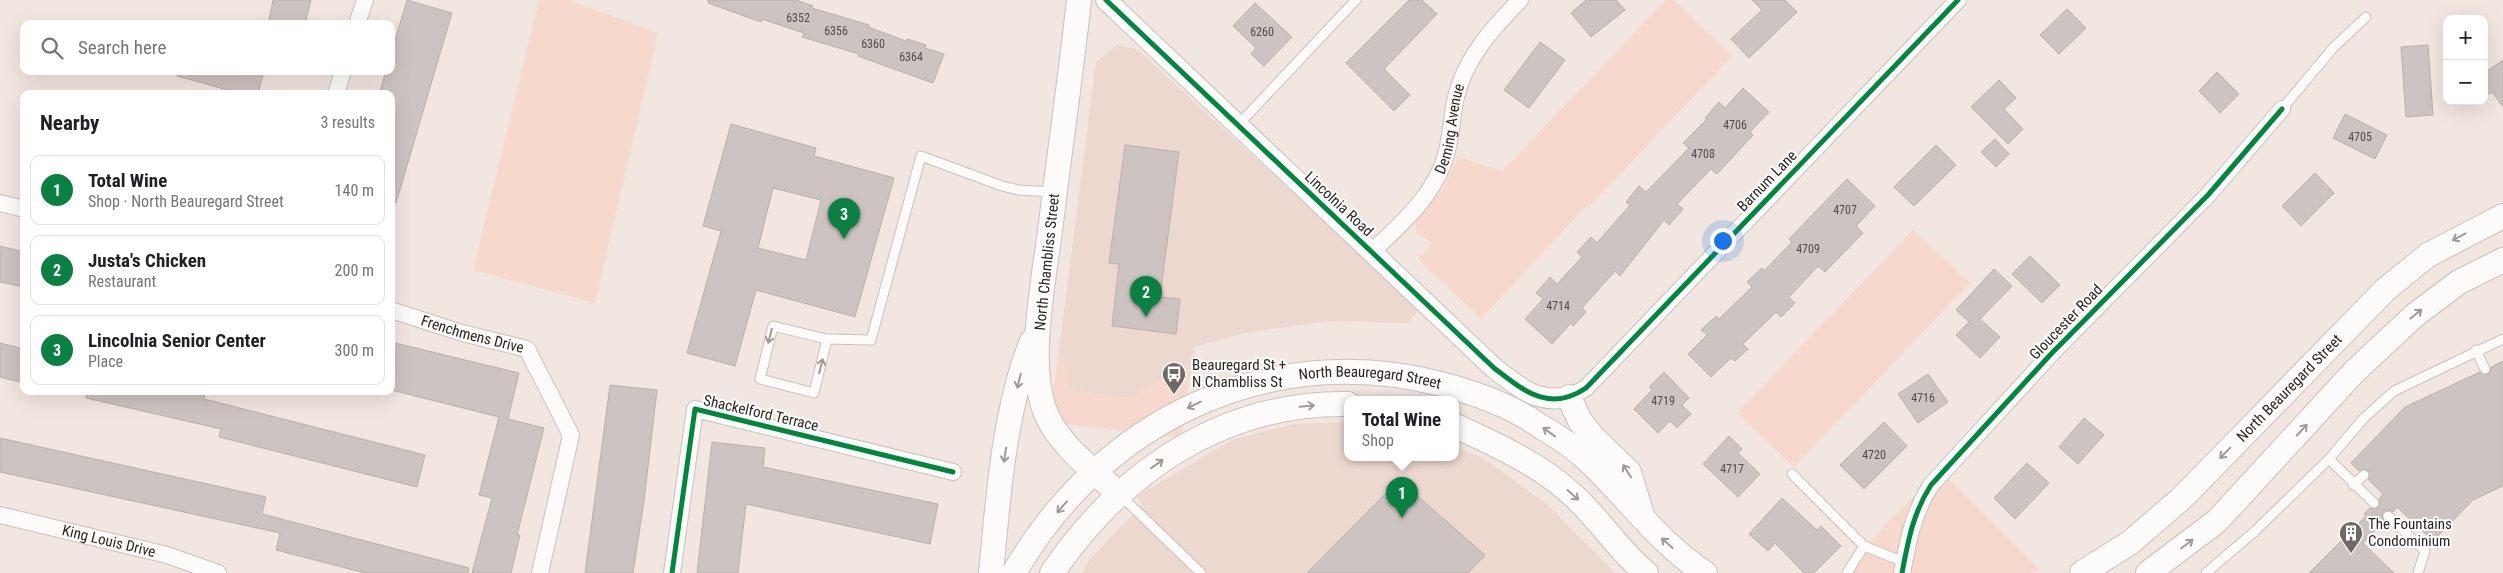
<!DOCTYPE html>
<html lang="en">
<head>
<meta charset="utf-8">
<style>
	:root { --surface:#fff; --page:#f2f2f2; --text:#202124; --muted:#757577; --line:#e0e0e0; --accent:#0b8043 }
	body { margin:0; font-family:"Roboto Condensed",sans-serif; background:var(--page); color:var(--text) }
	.controls { position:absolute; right:15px; top:15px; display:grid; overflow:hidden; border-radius:10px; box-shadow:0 5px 20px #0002 }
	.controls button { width:45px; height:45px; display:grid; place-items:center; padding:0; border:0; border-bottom:1px solid var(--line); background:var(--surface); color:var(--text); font:25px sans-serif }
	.you { position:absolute; left:1722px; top:240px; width:18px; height:18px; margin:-12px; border:4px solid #fff; border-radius:50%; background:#1a73e8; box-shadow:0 0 0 8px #1a73e833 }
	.badge { display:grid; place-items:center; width:32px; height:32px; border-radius:50%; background:var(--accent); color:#fff; font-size:16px; font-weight:700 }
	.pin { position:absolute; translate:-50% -41px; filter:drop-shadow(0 1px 2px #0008) }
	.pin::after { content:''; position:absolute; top:26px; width:18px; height:15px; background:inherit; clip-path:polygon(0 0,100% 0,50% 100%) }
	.popup { position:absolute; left:1344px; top:396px; width:115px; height:65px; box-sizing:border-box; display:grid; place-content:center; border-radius:10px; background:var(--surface); filter:drop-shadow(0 1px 4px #0005); font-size:16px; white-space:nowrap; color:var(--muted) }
	.popup b { font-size:19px; color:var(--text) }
	.popup::after { content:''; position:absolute; left:50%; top:100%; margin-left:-10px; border:10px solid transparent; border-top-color:var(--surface) }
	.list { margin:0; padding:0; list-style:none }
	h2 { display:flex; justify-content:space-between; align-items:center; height:65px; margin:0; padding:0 20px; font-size:21px }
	h2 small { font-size:16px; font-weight:400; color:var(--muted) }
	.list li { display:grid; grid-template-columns:32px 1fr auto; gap:15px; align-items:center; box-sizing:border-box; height:70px; margin:0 10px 10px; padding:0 10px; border:1px solid var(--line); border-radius:10px }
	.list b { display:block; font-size:19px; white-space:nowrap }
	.list p { margin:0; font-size:16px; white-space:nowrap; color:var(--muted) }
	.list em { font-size:16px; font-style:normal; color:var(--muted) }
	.icon { flex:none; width:28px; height:28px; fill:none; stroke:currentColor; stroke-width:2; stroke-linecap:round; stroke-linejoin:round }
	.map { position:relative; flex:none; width:2503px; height:573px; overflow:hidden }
	.search { position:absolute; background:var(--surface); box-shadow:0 5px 20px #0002; left:20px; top:20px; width:375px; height:55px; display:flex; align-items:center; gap:12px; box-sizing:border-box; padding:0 18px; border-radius:10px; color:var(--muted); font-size:19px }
	.panel { position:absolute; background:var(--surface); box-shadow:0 5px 20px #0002; left:20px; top:90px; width:375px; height:305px; border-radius:10px }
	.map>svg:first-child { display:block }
</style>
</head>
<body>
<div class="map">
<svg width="2503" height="573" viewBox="0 0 2503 573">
	<rect width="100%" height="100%" fill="#f2e6e1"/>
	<!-- built -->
	<g fill="#edd8d0">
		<polygon points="1117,45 1138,50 1419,309 1408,323 1329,321 1244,333 1194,347 1192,361 1130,398 1070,390 1059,350 1096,62"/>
		<polygon points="1348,422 1348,457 1456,457 1456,447 1483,458 1548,505 1615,573 1082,573 1088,561 1142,505 1137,496 1234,439 1294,424"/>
	</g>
	<!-- green -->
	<g fill="#f6d8cc">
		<polygon points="539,0 569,0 658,33 595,303 473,270"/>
		<polygon points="1666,0 1674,0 1732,56 1588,208 1586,206 1481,319 1418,259 1433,243 1417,234 1416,221 1443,189 1458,157 1502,171"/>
		<polygon points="1913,230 1970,283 1794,467 1737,413"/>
		<polygon points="1059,350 1070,390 1130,398 1192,361 1181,438 1049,422"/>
		<polygon points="1939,470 2039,570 2030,573 1840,573"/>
	</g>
	<!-- building -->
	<g fill="#cdc3c0" stroke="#b9b0ac" fill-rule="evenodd">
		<polygon points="273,0 311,0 305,24 268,24"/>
		<polygon points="407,0 452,13 396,203 391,203 391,94 379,94 386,71 391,71 391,53"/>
		<polygon points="708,0 796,0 813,6 812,8 869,25 868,27 906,41 907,39 926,45 925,48 944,54 933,83 877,63 858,56 859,54 802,37 804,33 762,19 761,22 708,3"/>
		<polygon points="1409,0 1422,0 1437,14 1384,69 1410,95 1394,111 1346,63"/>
		<polygon points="1586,0 1616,0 1625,10 1591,37 1571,13"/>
		<polygon points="1752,0 1785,0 1797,12 1749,58 1731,39 1762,10"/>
		<polygon points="1255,3 1292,37 1264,66 1251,54 1256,48 1233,26"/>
		<polygon points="2067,9 2086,28 2059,54 2040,35"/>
		<polygon points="1540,42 1565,60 1529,108 1504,90"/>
		<polygon points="2428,45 2433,115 2406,117 2401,47"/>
		<polygon points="2503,60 2503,107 2492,92 2484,97 2484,73"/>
		<polygon points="177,71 264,71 258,94 242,94 177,76"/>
		<polygon points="2217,72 2239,94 2220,113 2199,91"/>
		<polygon points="1999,80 2016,98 2004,109 2023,129 2008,144 1971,107"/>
		<polygon points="1743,88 1769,112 1750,132 1753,135 1717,174 1711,169 1677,204 1683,209 1669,225 1664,220 1620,276 1615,271 1582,308 1586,312 1573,326 1571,323 1552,344 1525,319 1543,299 1536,293 1550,277 1557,284 1582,257 1577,252 1591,237 1597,243 1630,205 1626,202 1639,186 1646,192 1654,184 1689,148 1683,143 1707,119 1705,118 1719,102 1725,108"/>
		<polygon points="2345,114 2387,135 2375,159 2333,138"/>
		<path d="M731,124l85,24 -2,8 80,22 -39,139 -99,-27 -21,76 -48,-13 34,-122 -18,-5zM773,188l48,12 -15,60 -48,-12z"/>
		<polygon points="1995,139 2009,154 1996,167 1981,152"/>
		<polygon points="1125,145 1179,152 1160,297 1180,299 1176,334 1112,326 1119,264 1109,263"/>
		<polygon points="1936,145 1956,165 1914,206 1894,187"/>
		<polygon points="2315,173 2334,193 2301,226 2282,206"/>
		<polygon points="1847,179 1875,206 1856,226 1863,233 1825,272 1818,266 1789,297 1795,303 1781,317 1776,312 1743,344 1748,349 1735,361 1731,358 1711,377 1688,354 1707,335 1701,330 1716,316 1719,319 1752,287 1747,282 1762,268 1764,271 1792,242 1789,239"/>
		<polygon points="0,246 24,252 24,287 0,282"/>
		<polygon points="2030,256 2060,285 2042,303 2012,274"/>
		<polygon points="1994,269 2012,286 1980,319 2000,337 1980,358 1956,335 1969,322 1956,310"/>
		<polygon points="391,342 519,373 508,419 544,428 517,535 520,535 511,573 472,573 492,498 479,495 499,417 391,390"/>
		<polygon points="0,343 24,349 24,383 0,377"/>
		<polygon points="2503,361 2503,486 2473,500 2433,541 2397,507 2393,512 2389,510 2384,511 2382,515 2384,521 2363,543 2394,573 2309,573 2366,516 2364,514 2370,508 2376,509 2380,505 2379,499 2383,494 2368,479 2369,471 2363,469 2359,471 2351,463 2405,407 2480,372 2487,375 2490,372 2491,367"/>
		<polygon points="1664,372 1689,398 1682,405 1691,414 1677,428 1670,421 1658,433 1634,409 1652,390 1649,387"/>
		<polygon points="1928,374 1948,402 1918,423 1898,394"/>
		<polygon points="610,385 657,390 644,501 633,573 585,573"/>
		<polygon points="87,391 206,391 204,399 425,455 417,487 219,437 221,429 86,398"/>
		<polygon points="2084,418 2104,435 2078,464 2059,447"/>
		<polygon points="1884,422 1907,446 1864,489 1840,465"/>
		<polygon points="1729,436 1742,449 1738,453 1760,474 1738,497 1703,464"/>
		<polygon points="0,438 266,497 262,514 469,568 468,573 365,573 276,550 280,533 0,472"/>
		<polygon points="712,442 765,448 763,467 938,504 930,544 746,504 738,573 697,573"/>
		<polygon points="2027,463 2049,483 2015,519 1994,498"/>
		<polygon points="1399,480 1485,555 1468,573 1307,573"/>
		<polygon points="1782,498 1817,530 1821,526 1841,546 1814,573 1804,573 1775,543 1768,551 1749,534"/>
	</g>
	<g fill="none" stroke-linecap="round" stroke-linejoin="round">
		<!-- service casing -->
		<g stroke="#cac1bd" stroke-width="11">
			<g id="service">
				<polyline points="2282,109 2333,48 2366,17"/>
				<polyline points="1238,125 1356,0"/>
				<polyline points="827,339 814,393 760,379 773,326 827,339 871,340 921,156 1002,186 1018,190 1055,192"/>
				<polyline points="2476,350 2485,369"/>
				<polyline points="2329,459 2363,419 2394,391 2503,339"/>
				<polyline points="1792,474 1864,546"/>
				<polyline points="2353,485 2364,475"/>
				<polyline points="1120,495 1201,573"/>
				<polyline points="2388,516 2425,551 2418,573"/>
				<polyline points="1847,573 1864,546 1904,562"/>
				<polyline points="2206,573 2254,532 2329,459 2374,503"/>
			</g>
		</g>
		<!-- minor casing -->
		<g stroke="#cac1bd" stroke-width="18">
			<g id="minor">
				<polyline points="357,24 365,0"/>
				<polyline points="336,94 343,71"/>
				<polyline points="0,203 24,209"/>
				<path id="s1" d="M1372,252c27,-27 57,-51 71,-88 8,-20 8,-42 12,-63 9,-42 36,-71 65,-101"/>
				<path id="s2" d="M391,310l71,23 65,16 44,86 -31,138"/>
				<polyline points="1569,397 1586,388 1958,0"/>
				<path id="s3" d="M0,515l167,40 51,18"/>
				<polyline points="672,573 695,409 953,472"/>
				<path d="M1902,573c6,-32 11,-60 29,-88l120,-131 157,-159 74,-86"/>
			</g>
		</g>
		<!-- tertiary casing -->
		<g stroke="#cac1bd" stroke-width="22">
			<path id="tertiary" d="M1106,0l388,368c25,19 42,36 75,29"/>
		</g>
		<!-- secondary casing -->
		<g stroke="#cac1bd" stroke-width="26">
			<g id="secondary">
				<path d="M1079,0c-8,74 -19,148 -28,223 -6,52 -27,147 -3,195 16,32 47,53 72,77"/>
				<polyline points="1569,397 1580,421 1591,435 1629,472 1642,515"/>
				<path d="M1456,426c42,20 84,38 119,71 25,23 44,54 71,76"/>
				<path d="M991,573c7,-74 13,-163 41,-232"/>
				<path id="s4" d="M1014,573c87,-152 255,-234 427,-189 35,9 69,21 99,42 19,11 39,25 54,40 37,37 67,78 111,107"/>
				<path d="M1052,573c69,-101 170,-171 296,-169"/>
				<path id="s5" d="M2082,573l49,-31 52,-45 202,-207 43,-35 75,-39"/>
				<polyline points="2148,573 2217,521 2354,372 2415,315 2459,282 2503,260"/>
			</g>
		</g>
		<!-- service -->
		<use href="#service" stroke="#fdfbfa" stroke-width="9"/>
		<!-- minor -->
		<use href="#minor" stroke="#fdfbfa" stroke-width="16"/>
		<!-- tertiary -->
		<use href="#tertiary" stroke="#fdfbfa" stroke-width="20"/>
		<!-- secondary -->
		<use href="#secondary" stroke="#fdfbfa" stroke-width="24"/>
		<!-- cycleway casing -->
		<g stroke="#fff" stroke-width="8">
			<g id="cycleway">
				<path d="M1106,0l388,368c30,23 55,45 92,20l372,-388"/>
				<polyline points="672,573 695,409 953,472"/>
				<path d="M1902,573c6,-32 11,-60 29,-88l120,-131 157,-159 74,-86"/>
			</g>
		</g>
		<!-- cycleway -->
		<use href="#cycleway" stroke="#00873e" stroke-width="5"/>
	</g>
	<!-- one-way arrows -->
	<defs><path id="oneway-shaft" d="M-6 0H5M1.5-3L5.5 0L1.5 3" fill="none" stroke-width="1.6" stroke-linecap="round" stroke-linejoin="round" transform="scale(1.25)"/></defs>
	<g stroke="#9f9a98">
		<use href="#oneway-shaft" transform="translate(2459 237) rotate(152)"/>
		<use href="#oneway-shaft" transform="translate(2416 314) rotate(-39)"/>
		<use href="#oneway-shaft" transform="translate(770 336) rotate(104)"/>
		<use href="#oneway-shaft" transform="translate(821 366) rotate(-76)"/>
		<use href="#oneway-shaft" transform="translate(1019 381) rotate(104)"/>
		<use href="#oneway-shaft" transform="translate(1194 405) rotate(154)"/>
		<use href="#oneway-shaft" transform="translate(1307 406) rotate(-5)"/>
		<use href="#oneway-shaft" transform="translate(2302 430) rotate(-47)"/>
		<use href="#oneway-shaft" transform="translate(1549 432) rotate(-144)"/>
		<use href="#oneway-shaft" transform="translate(2225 453) rotate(134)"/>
		<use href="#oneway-shaft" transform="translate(1005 455) rotate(99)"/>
		<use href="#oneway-shaft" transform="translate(1157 464) rotate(-36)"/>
		<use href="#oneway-shaft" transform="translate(1627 471) rotate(-123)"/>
		<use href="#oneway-shaft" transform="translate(1573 495) rotate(42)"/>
		<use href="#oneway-shaft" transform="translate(1062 507) rotate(131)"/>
		<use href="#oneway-shaft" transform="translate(1667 543) rotate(-138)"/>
		<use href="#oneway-shaft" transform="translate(2187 544) rotate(-37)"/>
	</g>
	<!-- icons -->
	<defs>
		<g id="bus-pin" transform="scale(1.25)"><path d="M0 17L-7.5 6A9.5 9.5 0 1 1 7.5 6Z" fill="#716864" stroke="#fff"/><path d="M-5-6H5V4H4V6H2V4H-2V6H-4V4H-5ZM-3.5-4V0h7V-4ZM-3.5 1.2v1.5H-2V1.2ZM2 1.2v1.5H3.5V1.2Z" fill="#fff"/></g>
		<g id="building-pin" transform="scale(1.25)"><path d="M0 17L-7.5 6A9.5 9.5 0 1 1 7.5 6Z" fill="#716864" stroke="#fff"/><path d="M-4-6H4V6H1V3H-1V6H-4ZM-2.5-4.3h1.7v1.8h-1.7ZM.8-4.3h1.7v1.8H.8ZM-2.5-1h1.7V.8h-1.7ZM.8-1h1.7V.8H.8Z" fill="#fff"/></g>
	</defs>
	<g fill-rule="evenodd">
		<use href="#bus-pin" x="1174" y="374"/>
		<use href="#building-pin" x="2351" y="533"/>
	</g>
	<g text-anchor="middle" stroke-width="4" stroke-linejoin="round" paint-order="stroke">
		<!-- number labels -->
		<g font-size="12" fill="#544c49">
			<text x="798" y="22">6352</text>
			<text x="836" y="35">6356</text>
			<text x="1262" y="36">6260</text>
			<text x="873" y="48">6360</text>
			<text x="911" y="61">6364</text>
			<text x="1735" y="129">4706</text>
			<text x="2360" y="141">4705</text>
			<text x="1703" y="158">4708</text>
			<text x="1845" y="214">4707</text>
			<text x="1808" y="253">4709</text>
			<text x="1558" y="310">4714</text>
			<text x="1923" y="402">4716</text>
			<text x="1663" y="405">4719</text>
			<text x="1874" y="459">4720</text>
			<text x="1732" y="473">4717</text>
		</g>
		<!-- street labels -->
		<g font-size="15" fill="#2c2421" stroke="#fff">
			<text dy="5" stroke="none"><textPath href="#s1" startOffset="150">Deming Avenue</textPath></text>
			<text transform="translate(1767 181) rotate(-46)" y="5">Barnum Lane</text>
			<text transform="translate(1339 204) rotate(43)" y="5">Lincolnia Road</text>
			<text transform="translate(1047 262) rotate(-84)" y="5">North Chambliss Street</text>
			<text transform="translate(2066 322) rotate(-46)" y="5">Gloucester Road</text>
			<text dy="5" stroke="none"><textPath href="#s2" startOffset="85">Frenchmens Drive</textPath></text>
			<text dy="5" stroke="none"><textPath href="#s4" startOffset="431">North Beauregard Street</textPath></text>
			<text dy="5" stroke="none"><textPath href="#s5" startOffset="279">North Beauregard Street</textPath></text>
			<text transform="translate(761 413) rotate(13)" y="5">Shackelford Terrace</text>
			<text dy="5" stroke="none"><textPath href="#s3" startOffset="112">King Louis Drive</textPath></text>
		</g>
		<!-- poi labels -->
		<g font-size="15" fill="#2c2421" stroke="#fff" text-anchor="start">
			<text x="1192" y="370">Beauregard St +<tspan x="1192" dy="17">N Chambliss St</tspan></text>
			<text x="2368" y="529">The Fountains<tspan x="2368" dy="17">Condominium</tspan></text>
		</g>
	</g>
</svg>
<div class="controls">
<button>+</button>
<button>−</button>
</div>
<div class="you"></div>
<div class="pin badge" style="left:1402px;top:518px">1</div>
<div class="popup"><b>Total Wine</b>Shop</div>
<div class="pin badge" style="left:1146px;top:317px">2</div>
<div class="pin badge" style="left:844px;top:239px">3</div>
<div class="search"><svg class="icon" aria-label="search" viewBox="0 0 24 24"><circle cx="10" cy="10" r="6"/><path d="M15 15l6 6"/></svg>Search here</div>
<section class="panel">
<h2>Nearby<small>3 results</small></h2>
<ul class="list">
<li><span class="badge">1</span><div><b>Total Wine</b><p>Shop · North Beauregard Street</p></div><em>140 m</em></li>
<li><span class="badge">2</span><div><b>Justa's Chicken</b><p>Restaurant</p></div><em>200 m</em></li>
<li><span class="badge">3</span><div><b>Lincolnia Senior Center</b><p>Place</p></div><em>300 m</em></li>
</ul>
</section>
</div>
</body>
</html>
